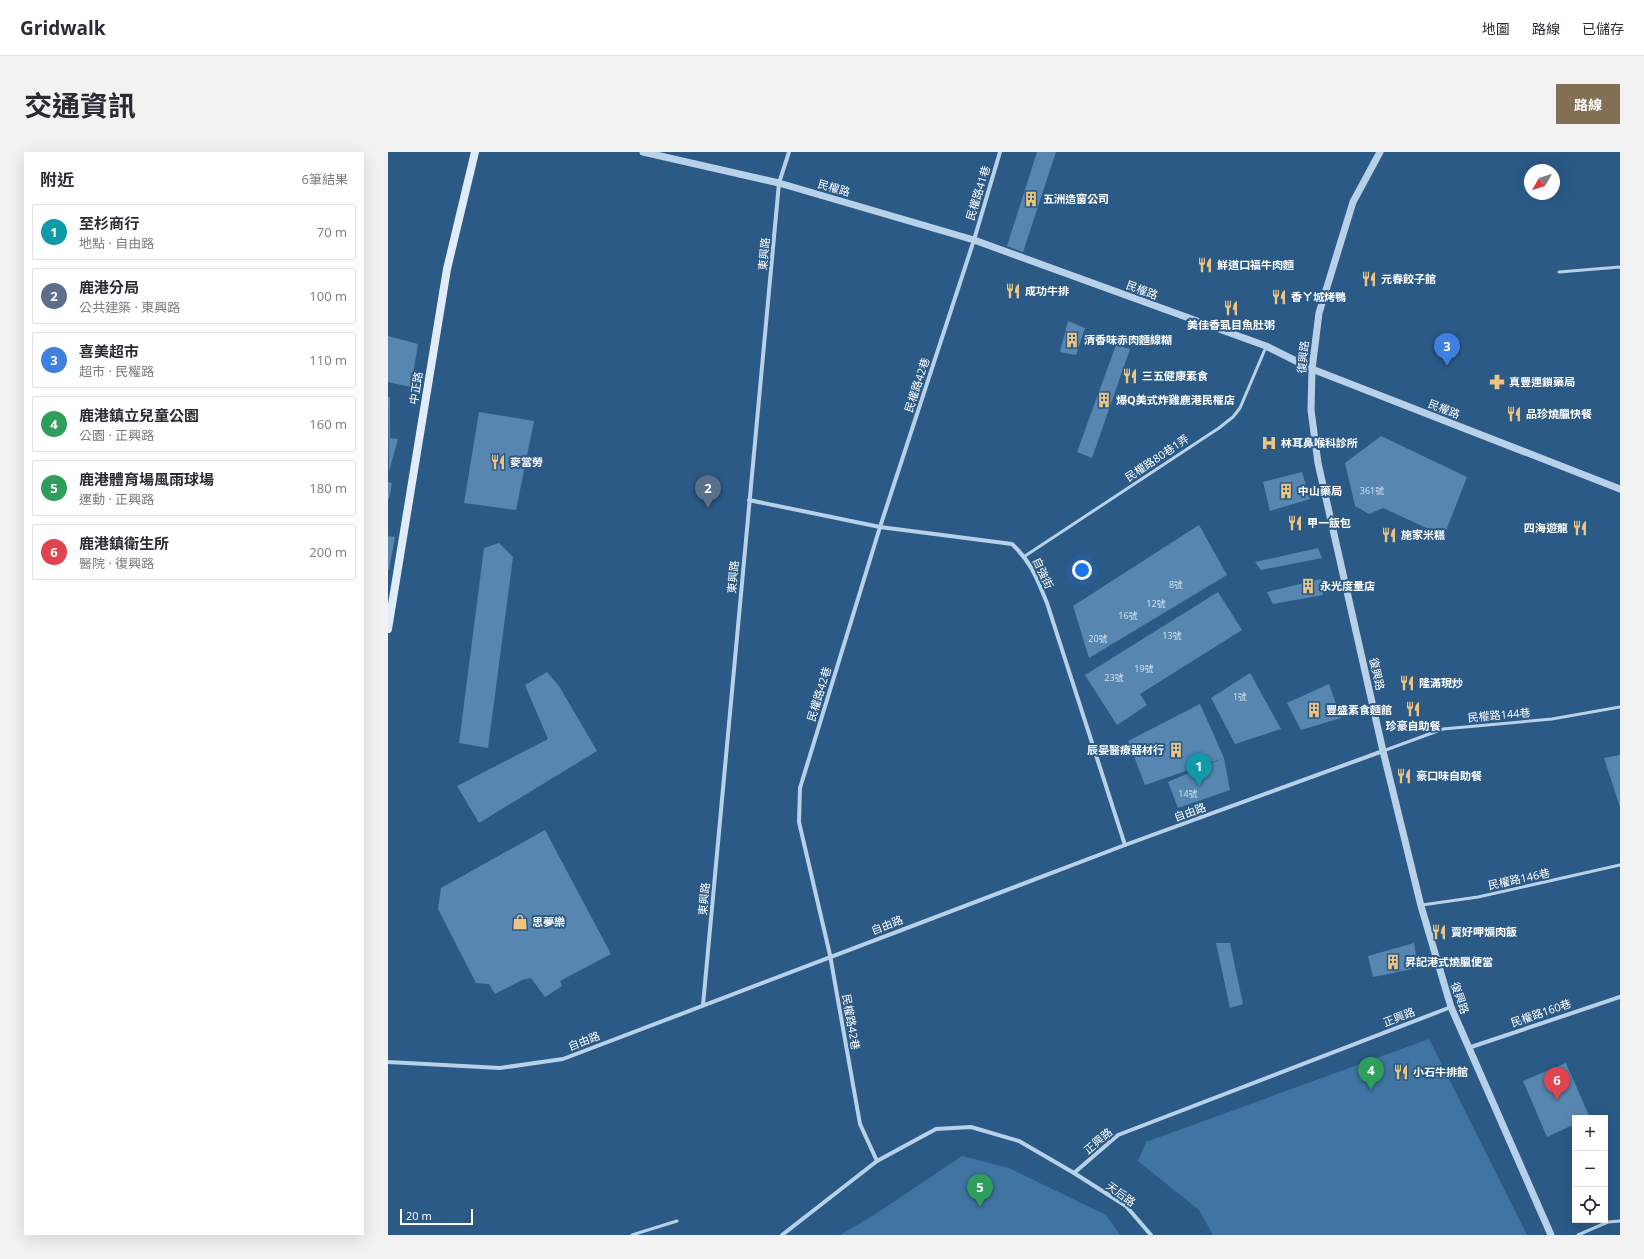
<!DOCTYPE html>
<html lang="zh-TW">
<head>
<meta charset="utf-8">
<style>
	:root { --surface:#fff; --page:#f2f2f3; --text:#2b2b33; --muted:#7c7c81; --line:#e1e1e2; --accent:#827055 }
	body { margin:0; font-family:"Open Sans","Noto Sans TC",sans-serif; background:var(--page); color:var(--text) }
	.controls { position:absolute; right:12px; bottom:12px; display:grid; overflow:hidden; border-radius:0px; box-shadow:0 4px 16px #0002 }
	.controls button { width:36px; height:36px; display:grid; place-items:center; padding:0; border:0; border-bottom:1px solid var(--line); background:var(--surface); color:var(--text); font:20px sans-serif }
	.compass { position:absolute; left:1136px; top:12px; width:36px; height:36px; border-radius:50%; background:var(--surface); box-shadow:0 4px 16px #0002; rotate:231deg }
	.scale { position:absolute; left:12px; bottom:10px; width:73px; box-sizing:border-box; padding-left:4px; border:2px solid #fff; border-top:0; font-size:11px; line-height:14px; white-space:nowrap; color:#fff; -webkit-text-stroke:3px #2b5a87; paint-order:stroke }
	.you { position:absolute; left:694px; top:418px; width:14px; height:14px; margin:-10px; border:3px solid #fff; border-radius:50%; background:#1a73e8; box-shadow:0 0 0 6px #1a73e833 }
	.badge { display:grid; place-items:center; width:26px; height:26px; border-radius:50%; background:var(--accent); color:#fff; font-size:13px; font-weight:700 }
	.pin { position:absolute; translate:-50% -33px; filter:drop-shadow(0 1px 2px #0008) }
	.pin::after { content:''; position:absolute; top:21px; width:14px; height:12px; background:inherit; clip-path:polygon(0 0,100% 0,50% 100%) }
	.list { margin:0; padding:0; list-style:none }
	h2 { display:flex; justify-content:space-between; align-items:center; height:52px; margin:0; padding:0 16px; font-size:17px }
	h2 small { font-size:13px; font-weight:400; color:var(--muted) }
	.list li { display:grid; grid-template-columns:26px 1fr auto; gap:12px; align-items:center; box-sizing:border-box; height:56px; margin:0 8px 8px; padding:0 8px; border:1px solid var(--line); border-radius:0px }
	.list b { display:block; font-size:15px; white-space:nowrap }
	.list p { margin:0; font-size:13px; white-space:nowrap; color:var(--muted) }
	.list em { font-size:13px; font-style:normal; color:var(--muted) }
	.icon { flex:none; width:22px; height:22px; fill:none; stroke:currentColor; stroke-width:2; stroke-linecap:round; stroke-linejoin:round }
	.map { position:relative; flex:none; width:1232px; height:1083px; overflow:hidden; border-radius:0px }
	header { display:flex; align-items:center; gap:24px; box-sizing:border-box; height:56px; padding:0 20px; background:var(--surface); border-bottom:1px solid var(--line) }
	header strong { font-size:19px }
	nav { display:flex; gap:22px; margin-inline-start:auto; font-size:14px }
	.intro { display:flex; align-items:center; justify-content:space-between; box-sizing:border-box; height:96px; padding:0 24px }
	h1 { margin:0; font-size:28px }
	.button { padding:10px 18px; border-radius:0px; background:var(--accent); color:#fff; font-size:14px; font-weight:700 }
	main { display:flex; gap:24px; padding:0 24px }
	aside { flex:1; background:var(--surface); border-radius:0px; box-shadow:0 4px 16px #0002 }
	.map>svg:first-child { display:block }
</style>
</head>
<body>
<header>
<strong>Gridwalk</strong>
<nav><a>地圖</a><a>路線</a><a>已儲存</a></nav>
</header>
<div class="intro"><h1>交通資訊</h1><a class="button">路線</a></div>
<main>
<aside>
<h2>附近<small>6筆結果</small></h2>
<ul class="list">
<li><span class="badge" style="background:#0f9aa8">1</span><div><b>至杉商行</b><p>地點 · 自由路</p></div><em>70 m</em></li>
<li><span class="badge" style="background:#5c6f8a">2</span><div><b>鹿港分局</b><p>公共建築 · 東興路</p></div><em>100 m</em></li>
<li><span class="badge" style="background:#3f7fe0">3</span><div><b>喜美超市</b><p>超市 · 民權路</p></div><em>110 m</em></li>
<li><span class="badge" style="background:#2e9e5b">4</span><div><b>鹿港鎮立兒童公園</b><p>公園 · 正興路</p></div><em>160 m</em></li>
<li><span class="badge" style="background:#2e9e5b">5</span><div><b>鹿港體育場風雨球場</b><p>運動 · 正興路</p></div><em>180 m</em></li>
<li><span class="badge" style="background:#e0444e">6</span><div><b>鹿港鎮衛生所</b><p>醫院 · 復興路</p></div><em>200 m</em></li>
</ul>
</aside>
<div class="map">
<svg width="1232" height="1083" viewBox="0 0 1232 1083">
	<rect width="100%" height="100%" fill="#2b5a87"/>
	<!-- green -->
	<g fill="#4074a3">
		<polygon points="1041,887 1139,1083 825,1083 811,1058 750,1009 758,990"/>
		<polygon points="574,1004 621,1016 718,1063 732,1083 452,1083 486,1063"/>
	</g>
	<!-- building -->
	<g fill="#5786b0">
		<polygon points="649,0 668,0 635,100 619,94"/>
		<polygon points="680,169 697,176 688,203 672,200"/>
		<polygon points="0,184 30,192 23,235 0,230"/>
		<polygon points="728,193 742,197 704,306 689,300"/>
		<polygon points="0,245 2,245 2,286 10,287 1,320"/>
		<polygon points="91,260 146,269 128,358 76,351"/>
		<polygon points="993,284 1079,325 1056,384 995,356 981,362 967,354 957,311"/>
		<polygon points="914,320 922,347 882,359 875,330"/>
		<polygon points="0,330 4,331 1,347 0,347"/>
		<polygon points="811,373 839,423 701,506 685,454"/>
		<polygon points="0,384 7,385 1,418 0,418"/>
		<polygon points="111,391 125,405 100,596 71,591 96,396"/>
		<polygon points="930,396 934,406 873,418 867,410"/>
		<polygon points="933,427 935,443 885,452 879,440"/>
		<polygon points="830,440 854,478 752,542 759,553 729,573 697,523"/>
		<polygon points="159,520 171,534 209,599 91,671 69,634 160,587 137,533"/>
		<polygon points="862,521 893,577 847,592 823,546"/>
		<polygon points="941,532 953,566 913,578 899,551"/>
		<polygon points="812,552 836,606 842,638 790,656 780,630 833,607 757,633 740,589"/>
		<polygon points="1232,603 1232,655 1216,606"/>
		<polygon points="157,678 223,802 172,829 174,834 157,845 143,826 134,828 107,842 101,832 88,831 50,757 53,736"/>
		<polygon points="828,791 842,791 855,852 842,856"/>
		<polygon points="1026,791 1030,816 985,825 980,804"/>
		<polygon points="1178,911 1202,966 1187,966 1187,972 1159,985 1135,929"/>
	</g>
	<g fill="none" stroke-linecap="round" stroke-linejoin="round">
		<!-- service -->
		<g stroke="#b7d1e8" stroke-width="3">
			<polyline points="1171,120 1232,115"/>
			<polyline points="637,404 831,276 845,265 852,256 878,195"/>
			<polyline points="995,599 1055,577 1164,567 1232,555"/>
			<polyline points="1034,753 1090,745 1232,713"/>
			<polyline points="244,1083 289,1069"/>
			<polyline points="1190,1083 1220,1070 1232,1069"/>
		</g>
		<!-- minor -->
		<g stroke="#b7d1e8" stroke-width="4">
			<path d="M361,348l131,27 132,17c20,19 25,35 35,59l78,242"/>
			<polyline points="315,853 391,31 401,0"/>
			<polyline points="1080,896 1232,845"/>
			<polyline points="0,910 112,916 175,907 737,693 995,599"/>
			<polyline points="489,1009 472,972 442,803 411,670 412,636 492,375 586,88 612,0"/>
			<polyline points="686,1021 730,983 1063,855"/>
			<polyline points="394,1083 489,1009 548,977 583,975 631,989 686,1021 738,1054 763,1083"/>
		</g>
		<!-- tertiary -->
		<g stroke="#b7d1e8" stroke-width="7">
			<polyline points="255,0 391,31 586,88 878,194 924,217 1232,337"/>
			<polyline points="992,0 965,50 931,161 924,217 923,258 930,311 995,599 1033,754 1063,855 1163,1083"/>
		</g>
		<!-- secondary -->
		<polyline stroke="#e0ecf7" stroke-width="8" points="0,477 59,117 87,0"/>
	</g>
	<!-- icons -->
	<defs>
		<g id="building-bare" transform="scale(1.2)"><path d="M-4-6H4V6H1V3H-1V6H-4ZM-2.5-4.3h1.7v1.8h-1.7ZM.8-4.3h1.7v1.8H.8ZM-2.5-1h1.7V.8h-1.7ZM.8-1h1.7V.8H.8Z" fill="#edc57f" stroke="#2b5a87" stroke-width="2.5" paint-order="stroke"/></g>
		<g id="restaurant-bare" transform="scale(1.2)"><path d="M-5-6h1v4h1v-4h1v4h1v-4h1v5L-1.5 .5V6h-2V.5L-5-1ZM5-6V6H3V1.5H1.5Q1.5-4 5-6Z" fill="#edc57f" stroke="#2b5a87" stroke-width="2.5" paint-order="stroke"/></g>
		<g id="pharmacy-bare" transform="scale(1.2)"><path d="M-2-6h4v4h4v4h-4v4h-4v-4h-4v-4h4Z" fill="#edc57f" stroke="#2b5a87" stroke-width="2.5" paint-order="stroke"/></g>
		<g id="hospital-bare" transform="scale(1.2)"><path d="M-5-5h3v3.5h4V-5h3V5h-3V1.5h-4V5h-3Z" fill="#edc57f" stroke="#2b5a87" stroke-width="2.5" paint-order="stroke"/></g>
		<g id="shop-bare" transform="scale(1.2)"><path d="M-5-2.5h2.3a2.7 3.5 0 0 1 5.4 0H5L5.5 6h-11ZM-1.5-2.5h3a1.5 2.3 0 0 0-3 0Z" fill="#edc57f" stroke="#2b5a87" stroke-width="2.5" paint-order="stroke"/></g>
	</defs>
	<g fill-rule="evenodd">
		<use href="#building-bare" x="643" y="47"/>
		<use href="#restaurant-bare" x="817" y="113"/>
		<use href="#restaurant-bare" x="981" y="127"/>
		<use href="#restaurant-bare" x="625" y="139"/>
		<use href="#restaurant-bare" x="891" y="145"/>
		<use href="#restaurant-bare" x="843" y="156"/>
		<use href="#building-bare" x="684" y="188"/>
		<use href="#restaurant-bare" x="742" y="224"/>
		<use href="#pharmacy-bare" x="1109" y="230"/>
		<use href="#building-bare" x="716" y="248"/>
		<use href="#restaurant-bare" x="1126" y="262"/>
		<use href="#hospital-bare" x="881" y="291"/>
		<use href="#restaurant-bare" x="110" y="310"/>
		<use href="#building-bare" x="898" y="339"/>
		<use href="#restaurant-bare" x="907" y="371"/>
		<use href="#restaurant-bare" x="1192" y="376"/>
		<use href="#restaurant-bare" x="1001" y="383"/>
		<use href="#building-bare" x="920" y="434"/>
		<use href="#restaurant-bare" x="1019" y="531"/>
		<use href="#restaurant-bare" x="1025" y="557"/>
		<use href="#building-bare" x="926" y="558"/>
		<use href="#building-bare" x="788" y="598"/>
		<use href="#restaurant-bare" x="1016" y="624"/>
		<use href="#shop-bare" x="132" y="770"/>
		<use href="#restaurant-bare" x="1051" y="780"/>
		<use href="#building-bare" x="1005" y="810"/>
		<use href="#restaurant-bare" x="1013" y="920"/>
	</g>
	<g text-anchor="middle" stroke-width="4" stroke-linejoin="round" paint-order="stroke">
		<!-- number labels -->
		<g font-size="9" fill="#d5e1eb">
			<text x="984" y="342">361號</text>
			<text x="788" y="436">8號</text>
			<text x="768" y="455">12號</text>
			<text x="740" y="467">16號</text>
			<text x="784" y="487">13號</text>
			<text x="710" y="490">20號</text>
			<text x="756" y="520">19號</text>
			<text x="726" y="529">23號</text>
			<text x="852" y="548">1號</text>
			<text x="800" y="645">14號</text>
		</g>
		<!-- street labels -->
		<g font-size="11" fill="#fff" stroke="#2b5a87">
			<text transform="translate(446 36) rotate(16)" y="4">民權路</text>
			<text transform="translate(590 41) rotate(-73)" y="4">民權路41巷</text>
			<text transform="translate(376 102) rotate(-85)" y="4">東興路</text>
			<text transform="translate(754 138) rotate(20)" y="4">民權路</text>
			<text transform="translate(915 205) rotate(-84)" y="4">復興路</text>
			<text transform="translate(529 233) rotate(-72)" y="4">民權路42巷</text>
			<text transform="translate(28 236) rotate(-81)" y="4">中正路</text>
			<text transform="translate(1056 257) rotate(21)" y="4">民權路</text>
			<text transform="translate(769 306) rotate(-34)" y="4">民權路80巷1弄</text>
			<text transform="translate(655 421) rotate(65)" y="4">自強街</text>
			<text transform="translate(345 425) rotate(-85)" y="4">東興路</text>
			<text transform="translate(989 522) rotate(77)" y="4">復興路</text>
			<text transform="translate(431 542) rotate(-73)" y="4">民權路42巷</text>
			<text transform="translate(1111 563) rotate(-5)" y="4">民權路144巷</text>
			<text transform="translate(802 660) rotate(-20)" y="4">自由路</text>
			<text transform="translate(1131 727) rotate(-12)" y="4">民權路146巷</text>
			<text transform="translate(316 747) rotate(-85)" y="4">東興路</text>
			<text transform="translate(499 773) rotate(-21)" y="4">自由路</text>
			<text transform="translate(1072 846) rotate(71)" y="4">復興路</text>
			<text transform="translate(1153 861) rotate(-19)" y="4">民權路160巷</text>
			<text transform="translate(1011 865) rotate(-21)" y="4">正興路</text>
			<text transform="translate(463 870) rotate(80)" y="4">民權路42巷</text>
			<text transform="translate(196 889) rotate(-21)" y="4">自由路</text>
			<text transform="translate(710 989) rotate(-40)" y="4">正興路</text>
			<text transform="translate(733 1042) rotate(36)" y="4">天后路</text>
		</g>
		<!-- poi labels -->
		<g font-size="11" font-weight="bold" fill="#fff" stroke="#2b5a87" text-anchor="start">
			<text x="655" y="51">五洲造窗公司</text>
			<text x="829" y="117">鮮道口福牛肉麵</text>
			<text x="993" y="131">元春餃子館</text>
			<text x="637" y="143">成功牛排</text>
			<text x="903" y="149">香ㄚ城烤鴨</text>
			<text x="843" y="177" text-anchor="middle">美佳香虱目魚肚粥</text>
			<text x="696" y="192">清香味赤肉麵線糊</text>
			<text x="754" y="228">三五健康素食</text>
			<text x="1121" y="234">真豐連鎖藥局</text>
			<text x="728" y="252">爆Q美式炸雞鹿港民權店</text>
			<text x="1138" y="266">品珍燒臘快餐</text>
			<text x="893" y="295">林耳鼻喉科診所</text>
			<text x="122" y="314">麥當勞</text>
			<text x="910" y="343">中山藥局</text>
			<text x="919" y="375">甲一飯包</text>
			<text x="1180" y="380" text-anchor="end">四海遊龍</text>
			<text x="1013" y="387">施家米糕</text>
			<text x="932" y="438">永光度量店</text>
			<text x="1031" y="535">隆滿現炒</text>
			<text x="938" y="562">豐盛素食麵館</text>
			<text x="1025" y="578" text-anchor="middle">珍豪自助餐</text>
			<text x="776" y="602" text-anchor="end">辰晏醫療器材行</text>
			<text x="1028" y="628">豪口味自助餐</text>
			<text x="144" y="774">思夢樂</text>
			<text x="1063" y="784">賣好呷爌肉飯</text>
			<text x="1017" y="814">昇記港式燒臘便當</text>
			<text x="1025" y="924">小石牛排館</text>
		</g>
	</g>
</svg>
<div class="controls">
<button>+</button>
<button>−</button>
<button><svg class="icon" aria-label="locate" viewBox="0 0 24 24"><circle cx="12" cy="12" r="6"/><path d="M12 2v4M12 18v4M2 12h4M18 12h4"/></svg></button>
</div>
<svg class="compass" viewBox="-18 -18 36 36"><path d="M0-13l5 13h-10z" fill="#e53935"/><path d="M0 13l5-13h-10z" fill="#7c7c81"/></svg>
<div class="scale">20 m</div>
<div class="you"></div>
<div class="pin badge" style="left:811px;top:634px;background:#0f9aa8">1</div>
<div class="pin badge" style="left:320px;top:356px;background:#5c6f8a">2</div>
<div class="pin badge" style="left:1059px;top:214px;background:#3f7fe0">3</div>
<div class="pin badge" style="left:983px;top:938px;background:#2e9e5b">4</div>
<div class="pin badge" style="left:592px;top:1055px;background:#2e9e5b">5</div>
<div class="pin badge" style="left:1169px;top:948px;background:#e0444e">6</div>
</div>
</main>
</body>
</html>
